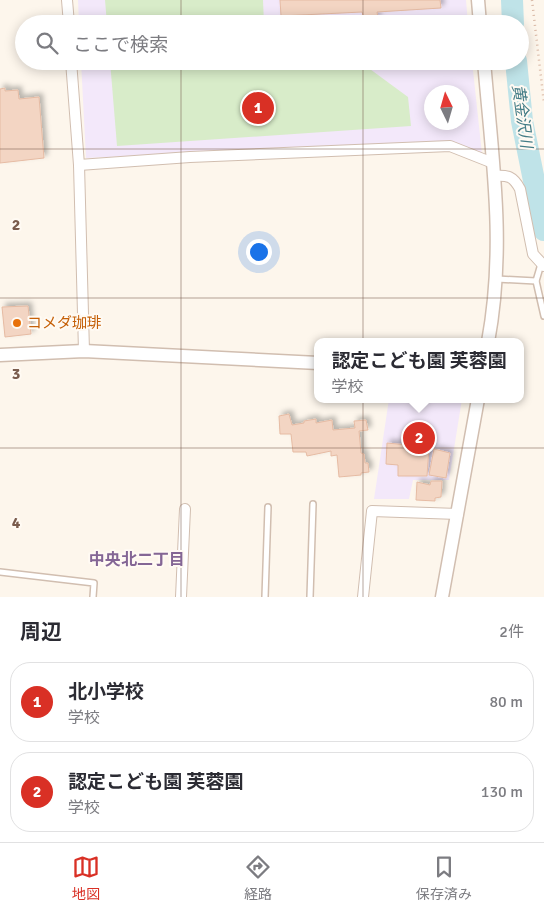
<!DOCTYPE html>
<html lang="ja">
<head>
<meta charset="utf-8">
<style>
	:root { --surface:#fff; --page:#f7f7f7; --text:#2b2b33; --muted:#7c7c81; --line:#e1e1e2; --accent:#d93025 }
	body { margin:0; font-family:Signika,"Noto Sans JP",sans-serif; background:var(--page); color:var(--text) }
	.compass { position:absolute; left:424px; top:85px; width:45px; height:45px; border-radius:50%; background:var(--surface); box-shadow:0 2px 12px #0003; rotate:355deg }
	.you { position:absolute; left:258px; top:251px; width:18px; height:18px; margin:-12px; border:4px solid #fff; border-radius:50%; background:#1a73e8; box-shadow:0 0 0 8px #1a73e833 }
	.badge { display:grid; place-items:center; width:32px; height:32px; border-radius:50%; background:var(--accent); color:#fff; font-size:16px; font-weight:700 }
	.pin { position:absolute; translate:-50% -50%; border:2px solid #fff; box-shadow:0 1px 5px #0006 }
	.popup { position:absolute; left:314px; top:338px; width:210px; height:65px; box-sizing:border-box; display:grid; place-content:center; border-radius:10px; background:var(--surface); filter:drop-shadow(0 1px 4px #0005); font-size:16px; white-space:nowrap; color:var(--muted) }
	.popup b { font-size:19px; color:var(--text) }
	.popup::after { content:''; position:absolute; left:50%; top:100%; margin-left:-10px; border:10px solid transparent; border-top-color:var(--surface) }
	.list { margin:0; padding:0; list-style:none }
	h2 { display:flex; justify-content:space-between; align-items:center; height:65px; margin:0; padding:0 20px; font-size:21px }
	h2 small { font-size:16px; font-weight:400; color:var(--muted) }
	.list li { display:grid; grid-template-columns:32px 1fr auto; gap:15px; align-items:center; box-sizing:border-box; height:80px; margin:0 10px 10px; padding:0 10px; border:1px solid var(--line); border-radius:20px }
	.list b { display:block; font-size:19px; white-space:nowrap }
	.list p { margin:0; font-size:16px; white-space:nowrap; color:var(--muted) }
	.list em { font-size:16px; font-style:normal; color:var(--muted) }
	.icon { flex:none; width:28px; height:28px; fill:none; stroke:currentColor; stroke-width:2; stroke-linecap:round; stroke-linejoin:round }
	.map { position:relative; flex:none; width:544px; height:597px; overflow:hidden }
	.search { position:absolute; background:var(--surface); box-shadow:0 2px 12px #0003; left:15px; right:15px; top:15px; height:55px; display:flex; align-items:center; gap:12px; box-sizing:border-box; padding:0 18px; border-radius:28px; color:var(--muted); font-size:19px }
	.sheet { height:245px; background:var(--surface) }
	nav { display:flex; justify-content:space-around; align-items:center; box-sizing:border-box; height:70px; border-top:1px solid var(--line); background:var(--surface); font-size:14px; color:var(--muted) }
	nav a { display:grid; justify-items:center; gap:2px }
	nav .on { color:var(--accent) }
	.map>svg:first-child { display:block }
</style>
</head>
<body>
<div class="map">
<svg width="544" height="597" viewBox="0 0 544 597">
	<defs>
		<filter id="shadow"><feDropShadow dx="3.5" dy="-3.5" stdDeviation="2.5" flood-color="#0004"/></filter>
	</defs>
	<rect width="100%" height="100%" fill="#fdf6ec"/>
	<!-- education -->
	<g fill="#f3e8fa" fill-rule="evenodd">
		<polygon points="78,0 466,0 468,24 79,24"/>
		<path d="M81,61h391l10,93 -37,-13 -359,17zM432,92h30v30h-30z"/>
		<polygon points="389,399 462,399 449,480 413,480 409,499 374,499"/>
	</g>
	<!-- green -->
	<g fill="#d8ecc9">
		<polygon points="105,0 263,0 264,24 107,24"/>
		<polygon points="110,61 359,61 408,97 411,126 117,146"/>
	</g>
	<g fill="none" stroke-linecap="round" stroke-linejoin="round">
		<!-- river -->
		<g stroke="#bfe3e8" stroke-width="22">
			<polyline points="512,0 513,24"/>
			<polyline points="516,61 522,121 544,230"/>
		</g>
	</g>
	<!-- building -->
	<g fill="#f3d5c3" stroke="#e6bba3" filter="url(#shadow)">
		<polygon points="280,0 440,0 441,8 377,12 378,18 364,19 362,12 281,16"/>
		<polygon points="5,88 5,91 18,90 19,99 39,97 44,158 0,163 0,89"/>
		<polygon points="28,306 31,334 5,337 2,307"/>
		<polygon points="289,414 292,425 304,423 304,421 316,419 316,423 332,420 333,430 355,428 354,421 366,420 368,430 359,431 361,453 364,454 365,463 368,463 369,472 361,473 361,475 339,477 337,455 331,456 331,451 307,456 306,452 293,452 291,434 280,434 279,416"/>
		<polygon points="387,443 429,447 427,476 398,476 398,465 386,464"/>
		<polygon points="434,449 450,453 446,478 429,475"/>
		<polygon points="431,481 442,481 441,497 435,498 435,501 416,500 417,482 430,485"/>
	</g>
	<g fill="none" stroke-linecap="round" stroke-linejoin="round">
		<!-- service casing -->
		<g stroke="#d1beb0" stroke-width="8">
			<g id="service">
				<polyline points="541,264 536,281 544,316"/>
				<polyline points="497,279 536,281"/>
				<polyline points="0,572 94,583 93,597"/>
				<polyline points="265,597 268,507"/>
				<polyline points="310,597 313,504"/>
			</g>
		</g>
		<!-- minor casing -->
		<g stroke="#d1beb0" stroke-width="12">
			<g id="minor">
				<polyline points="67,0 69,24"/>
				<polyline points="71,61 79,165 84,351"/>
				<polyline points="79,165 190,157 450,146 493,163"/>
				<path d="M494,176c14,-1 19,0 26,13l13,65 11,12"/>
				<polyline points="181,597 185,509"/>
				<polyline points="363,597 372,511 458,514"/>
			</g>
		</g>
		<!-- tertiary casing -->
		<g stroke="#d1beb0" stroke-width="15">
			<g id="tertiary">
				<polyline points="478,0 480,24"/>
				<path d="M484,61c8,97 22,184 4,281"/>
				<polyline points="0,355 84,351 318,363"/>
				<polyline points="442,597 478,399"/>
			</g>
		</g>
		<!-- path -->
		<polyline stroke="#d9b8a5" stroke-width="2.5" stroke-dasharray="1 4" stroke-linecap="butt" points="532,0 544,103"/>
		<!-- service -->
		<use href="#service" stroke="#fff" stroke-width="5"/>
		<!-- minor -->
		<use href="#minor" stroke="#fff" stroke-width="10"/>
		<!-- tertiary -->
		<use href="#tertiary" stroke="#fff" stroke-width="12"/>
	</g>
	<!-- grid -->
	<path fill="none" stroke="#7a5c4d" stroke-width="1" stroke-opacity="0.55" d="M181,0v24M363,0v24M181,61v536M363,61v536M0,149h544M0,298h544M0,448h544"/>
	<!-- markers -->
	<circle fill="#e8710a" stroke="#fffaf3" stroke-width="2" cx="17" cy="323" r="5"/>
	<g text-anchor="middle" stroke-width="4" stroke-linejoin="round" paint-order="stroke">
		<!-- food labels -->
		<g font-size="15" fill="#c56008" stroke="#fffaf3" text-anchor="start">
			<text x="27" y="328">コメダ珈琲</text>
		</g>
		<!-- water labels -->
		<g font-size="16" font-style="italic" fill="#437c86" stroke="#fffaf3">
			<text transform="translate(523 116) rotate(82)" y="6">黄金沢川</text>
		</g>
		<!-- neighbourhood labels -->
		<g font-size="16" font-weight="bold" fill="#846695" stroke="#fffaf3">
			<text x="137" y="565">中央北二丁目</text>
		</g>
	</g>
	<g font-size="16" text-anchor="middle" font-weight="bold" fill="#7a5c4d" stroke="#fffaf3" stroke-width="4" stroke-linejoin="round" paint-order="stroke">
		<text x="16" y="230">2</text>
		<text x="16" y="379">3</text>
		<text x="16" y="528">4</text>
	</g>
</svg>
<svg class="compass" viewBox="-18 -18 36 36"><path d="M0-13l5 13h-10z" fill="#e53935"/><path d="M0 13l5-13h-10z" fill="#7c7c81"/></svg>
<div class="you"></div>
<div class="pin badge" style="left:258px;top:108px">1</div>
<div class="pin badge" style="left:419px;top:438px">2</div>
<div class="popup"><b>認定こども園 芙蓉園</b>学校</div>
<div class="search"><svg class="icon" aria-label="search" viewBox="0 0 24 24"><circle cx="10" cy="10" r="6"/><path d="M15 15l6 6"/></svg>ここで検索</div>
</div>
<section class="sheet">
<h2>周辺<small>2件</small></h2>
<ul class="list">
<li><span class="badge">1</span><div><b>北小学校</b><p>学校</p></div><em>80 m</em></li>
<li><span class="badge">2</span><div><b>認定こども園 芙蓉園</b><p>学校</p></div><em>130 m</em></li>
</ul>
</section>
<nav>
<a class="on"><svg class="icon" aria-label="map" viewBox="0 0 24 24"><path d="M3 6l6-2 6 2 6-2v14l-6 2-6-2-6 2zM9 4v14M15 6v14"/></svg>地図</a>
<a><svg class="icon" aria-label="directions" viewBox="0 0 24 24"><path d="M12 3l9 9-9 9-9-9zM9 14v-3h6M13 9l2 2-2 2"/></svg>経路</a>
<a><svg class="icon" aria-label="saved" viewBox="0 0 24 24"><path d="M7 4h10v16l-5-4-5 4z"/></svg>保存済み</a>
</nav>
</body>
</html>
